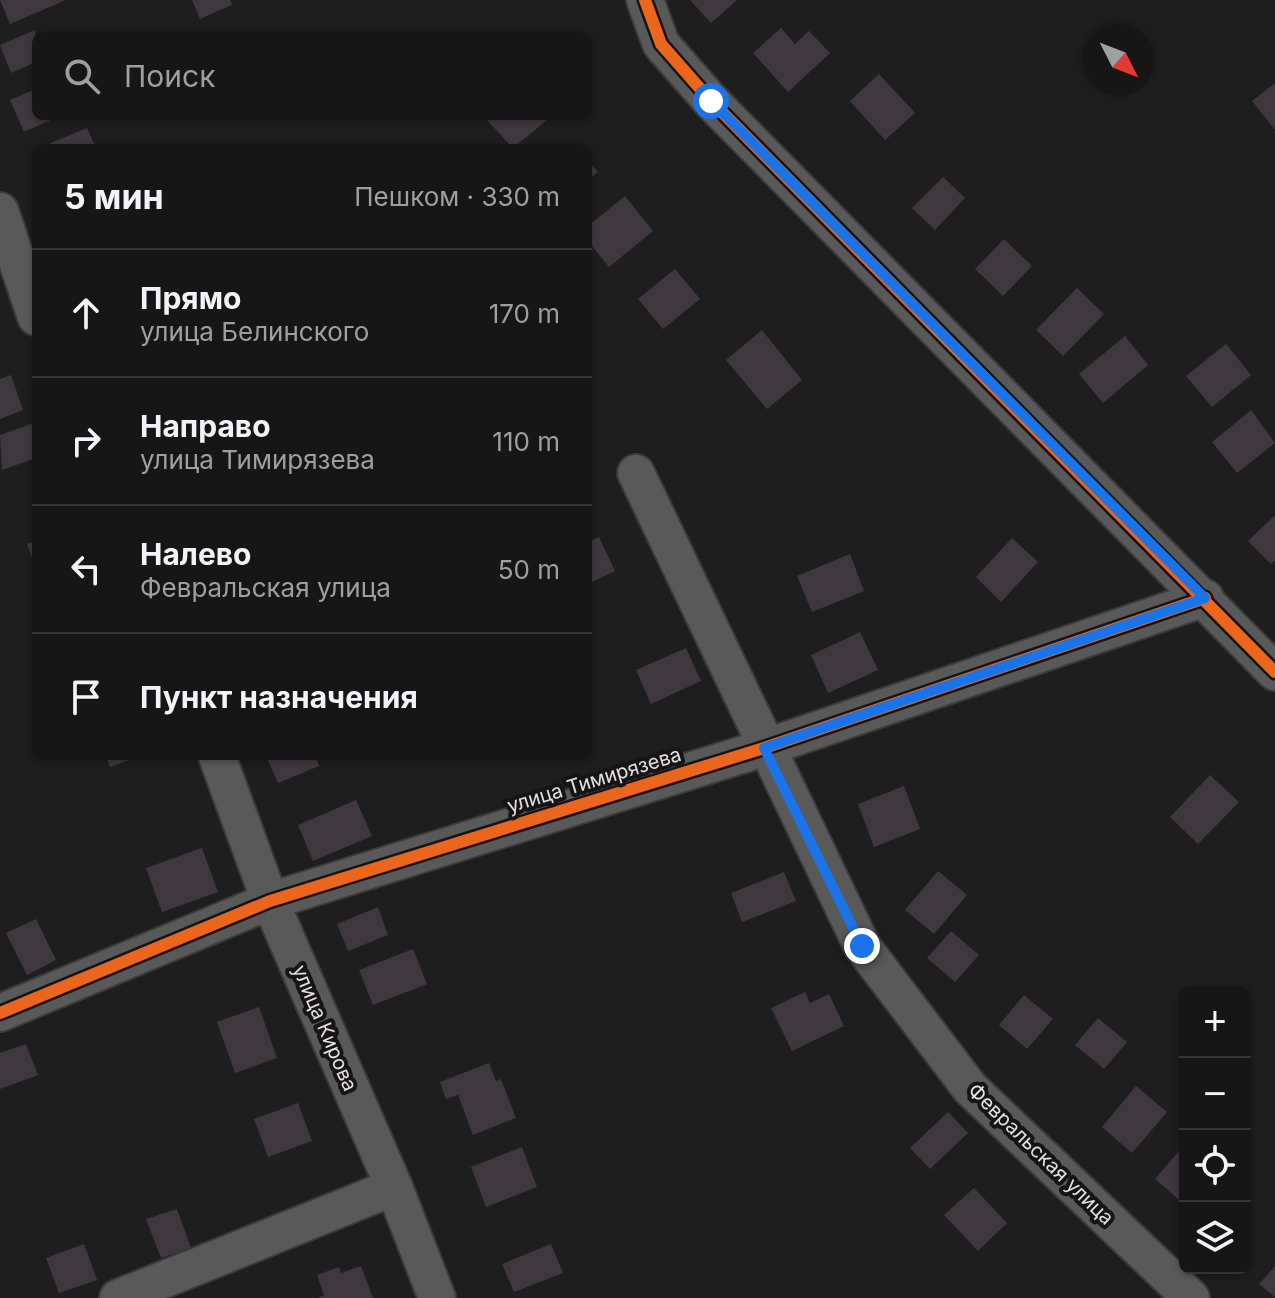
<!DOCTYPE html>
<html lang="ru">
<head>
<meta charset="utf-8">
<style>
	:root { --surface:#171617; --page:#242324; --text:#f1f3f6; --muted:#9e9fa1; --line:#363536 }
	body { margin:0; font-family:Inter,sans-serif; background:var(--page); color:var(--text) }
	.controls { position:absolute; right:24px; bottom:24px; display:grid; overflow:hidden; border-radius:12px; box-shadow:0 2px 6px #0004 }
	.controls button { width:72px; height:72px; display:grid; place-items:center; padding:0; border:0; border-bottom:2px solid var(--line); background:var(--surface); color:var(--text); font:40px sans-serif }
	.compass { position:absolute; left:1083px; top:24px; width:72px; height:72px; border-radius:50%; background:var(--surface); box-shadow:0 2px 6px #0004; rotate:132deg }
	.stop { position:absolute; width:24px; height:24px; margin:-18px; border:6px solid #1a73e8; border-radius:50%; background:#fff }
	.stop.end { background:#1a73e8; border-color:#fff; box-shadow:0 2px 8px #0008 }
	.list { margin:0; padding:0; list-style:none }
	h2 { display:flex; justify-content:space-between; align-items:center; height:104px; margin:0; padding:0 32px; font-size:34px }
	h2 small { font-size:26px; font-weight:400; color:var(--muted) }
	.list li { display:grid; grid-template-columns:52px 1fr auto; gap:24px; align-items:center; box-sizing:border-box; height:128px; padding:0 32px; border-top:2px solid var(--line) }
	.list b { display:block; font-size:30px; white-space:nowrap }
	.list p { margin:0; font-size:26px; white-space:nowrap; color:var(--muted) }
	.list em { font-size:26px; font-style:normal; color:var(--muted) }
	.icon { flex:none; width:44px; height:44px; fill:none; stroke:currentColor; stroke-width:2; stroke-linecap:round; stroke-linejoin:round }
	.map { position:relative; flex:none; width:1275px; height:1298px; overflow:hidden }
	.search { position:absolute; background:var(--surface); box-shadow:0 2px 6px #0004; left:32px; top:32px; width:560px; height:88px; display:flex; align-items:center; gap:20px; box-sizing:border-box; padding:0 28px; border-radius:12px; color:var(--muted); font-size:30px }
	.panel { position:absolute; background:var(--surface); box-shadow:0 2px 6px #0004; left:32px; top:144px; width:560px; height:616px; border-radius:12px }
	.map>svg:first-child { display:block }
</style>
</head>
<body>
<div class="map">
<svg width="1275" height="1298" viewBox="0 0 1275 1298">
	<rect width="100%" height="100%" fill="#1f1e1f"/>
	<!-- building -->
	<g fill="#3e383e">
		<polygon points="0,0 66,0 10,24"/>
		<polygon points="192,0 230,0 232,5 200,19"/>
		<polygon points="690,0 737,0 711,23"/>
		<polygon points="781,28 795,44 809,31 830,53 788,92 753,53"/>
		<polygon points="35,30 36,62 11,73 0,45"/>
		<polygon points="879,74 915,113 885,140 850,101"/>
		<polygon points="1275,83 1275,130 1252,101"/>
		<polygon points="36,89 36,116 60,116 24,132 10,100"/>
		<polygon points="483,116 552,116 513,148"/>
		<polygon points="87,128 96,148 39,148"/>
		<polygon points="588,161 598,172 588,180"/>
		<polygon points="943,177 965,198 935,230 912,208"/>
		<polygon points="625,196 653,231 609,267 588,241 588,226"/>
		<polygon points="1004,239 1032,266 1003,296 975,269"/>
		<polygon points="675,269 700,299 663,329 638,299"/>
		<polygon points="1077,288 1104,314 1063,356 1036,330"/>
		<polygon points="762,330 802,380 767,409 726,360"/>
		<polygon points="1125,336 1148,365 1103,403 1079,374"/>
		<polygon points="1226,344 1251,375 1212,407 1186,376"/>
		<polygon points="11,375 23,410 0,419 0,379"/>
		<polygon points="1251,410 1275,443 1237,473 1212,442"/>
		<polygon points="34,423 36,458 2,470 0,435"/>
		<polygon points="1275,515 1275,560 1271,564 1248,541"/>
		<polygon points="599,537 615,571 588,584 588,542"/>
		<polygon points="1012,538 1038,562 1001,602 976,577"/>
		<polygon points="36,541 36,569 27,544"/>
		<polygon points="850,554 864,591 812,612 797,576"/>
		<polygon points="860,632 878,670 828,693 811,655"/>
		<polygon points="686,648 701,681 651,704 636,670"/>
		<polygon points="106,756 141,756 110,767"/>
		<polygon points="266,756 315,756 319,766 278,783"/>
		<polygon points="1210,775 1239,802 1198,844 1170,817"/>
		<polygon points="904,786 920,829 874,847 858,804"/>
		<polygon points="356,800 372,836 313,861 298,825"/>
		<polygon points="202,848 218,892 162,912 146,868"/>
		<polygon points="938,871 967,895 934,934 905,910"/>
		<polygon points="784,872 796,901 742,922 731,893"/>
		<polygon points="378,907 388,935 348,951 337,924"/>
		<polygon points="36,919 56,960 27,975 6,933"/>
		<polygon points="951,931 979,955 955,982 927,958"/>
		<polygon points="413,949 427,984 373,1005 359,970"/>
		<polygon points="805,992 810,1003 829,994 844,1026 792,1051 771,1008"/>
		<polygon points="1024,995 1053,1019 1027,1049 999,1025"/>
		<polygon points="259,1007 277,1058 235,1073 217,1022"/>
		<polygon points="1098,1018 1127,1042 1104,1069 1075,1045"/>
		<polygon points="26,1044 38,1075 0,1089 0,1053"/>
		<polygon points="489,1063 496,1081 501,1079 516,1118 473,1135 458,1095 446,1099 440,1082"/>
		<polygon points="1136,1086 1167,1112 1132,1153 1102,1127"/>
		<polygon points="298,1103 312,1141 268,1157 254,1119"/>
		<polygon points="948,1112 968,1133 930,1169 910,1148"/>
		<polygon points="1185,1144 1185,1205 1155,1179"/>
		<polygon points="522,1147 537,1187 486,1207 471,1167"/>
		<polygon points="974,1188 1007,1223 978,1251 944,1215"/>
		<polygon points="177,1209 191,1248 161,1258 146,1219"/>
		<polygon points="84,1244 97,1280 59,1293 46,1258"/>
		<polygon points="551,1244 563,1273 514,1292 502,1264"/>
		<polygon points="361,1266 373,1298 318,1298 324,1295 317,1275 339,1267 341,1273"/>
		<polygon points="1275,1266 1275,1297 1259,1284"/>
	</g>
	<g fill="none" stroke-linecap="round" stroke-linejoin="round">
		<!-- minor casing -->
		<g stroke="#3c3b3c" stroke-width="40">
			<g id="minor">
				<polyline points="645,0 661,44 711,101 1275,672"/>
				<polyline points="0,211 36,317"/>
				<polyline points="636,473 862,946 970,1088 1191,1298"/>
				<polyline points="217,756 270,901 394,1187 437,1298"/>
				<polyline points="0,1013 270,901 764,748 1205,598"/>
				<polyline points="118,1298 394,1187"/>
			</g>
		</g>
		<!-- minor -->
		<use href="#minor" stroke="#5a595a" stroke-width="36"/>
		<!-- cycleway casing -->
		<g stroke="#171416" stroke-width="17">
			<g id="cycleway">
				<polyline points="645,0 661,44 711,101 1275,672"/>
				<polyline points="0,1013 270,901 764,748 1205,598"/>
			</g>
		</g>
		<!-- cycleway -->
		<use href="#cycleway" stroke="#eb651d" stroke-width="12"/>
	</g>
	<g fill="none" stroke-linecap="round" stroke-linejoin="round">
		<!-- route -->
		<polyline stroke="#1a73e8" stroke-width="10" points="711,101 1205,598 764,748 862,946"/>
	</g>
	<g text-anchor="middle" stroke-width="8" stroke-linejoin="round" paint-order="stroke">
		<!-- street labels -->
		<g font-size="20" fill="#e1dfe0" stroke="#171416">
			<text transform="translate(594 780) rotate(-17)" y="7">улица Тимирязева</text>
			<text transform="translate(325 1028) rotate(67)" y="7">улица Кирова</text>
			<text transform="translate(1041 1154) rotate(44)" y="7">Февральская улица</text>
		</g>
	</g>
</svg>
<div class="controls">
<button>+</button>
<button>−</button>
<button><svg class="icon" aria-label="locate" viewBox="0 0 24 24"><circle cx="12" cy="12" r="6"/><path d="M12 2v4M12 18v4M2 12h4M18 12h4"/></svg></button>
<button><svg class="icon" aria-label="layers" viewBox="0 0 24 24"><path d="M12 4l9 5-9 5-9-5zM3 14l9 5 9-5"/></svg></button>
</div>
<svg class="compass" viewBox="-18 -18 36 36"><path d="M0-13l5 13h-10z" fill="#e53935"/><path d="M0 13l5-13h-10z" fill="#9e9fa1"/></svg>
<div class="stop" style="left:711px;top:101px"></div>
<div class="stop end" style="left:862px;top:946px"></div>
<div class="search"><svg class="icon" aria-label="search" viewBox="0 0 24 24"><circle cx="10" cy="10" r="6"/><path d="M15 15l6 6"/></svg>Поиск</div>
<section class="panel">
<h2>5 мин<small>Пешком · 330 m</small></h2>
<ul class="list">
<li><svg class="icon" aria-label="ahead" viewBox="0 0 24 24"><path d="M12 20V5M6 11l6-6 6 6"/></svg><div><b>Прямо</b><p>улица Белинского</p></div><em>170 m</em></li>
<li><svg class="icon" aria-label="right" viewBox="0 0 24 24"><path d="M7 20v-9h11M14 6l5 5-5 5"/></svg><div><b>Направо</b><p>улица Тимирязева</p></div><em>110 m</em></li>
<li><svg class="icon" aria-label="left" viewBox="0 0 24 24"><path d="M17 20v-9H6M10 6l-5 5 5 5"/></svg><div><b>Налево</b><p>Февральская улица</p></div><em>50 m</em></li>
<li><svg class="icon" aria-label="arrive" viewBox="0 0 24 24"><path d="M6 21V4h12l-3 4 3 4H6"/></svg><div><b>Пункт назначения</b></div></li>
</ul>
</section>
</div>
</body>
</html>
